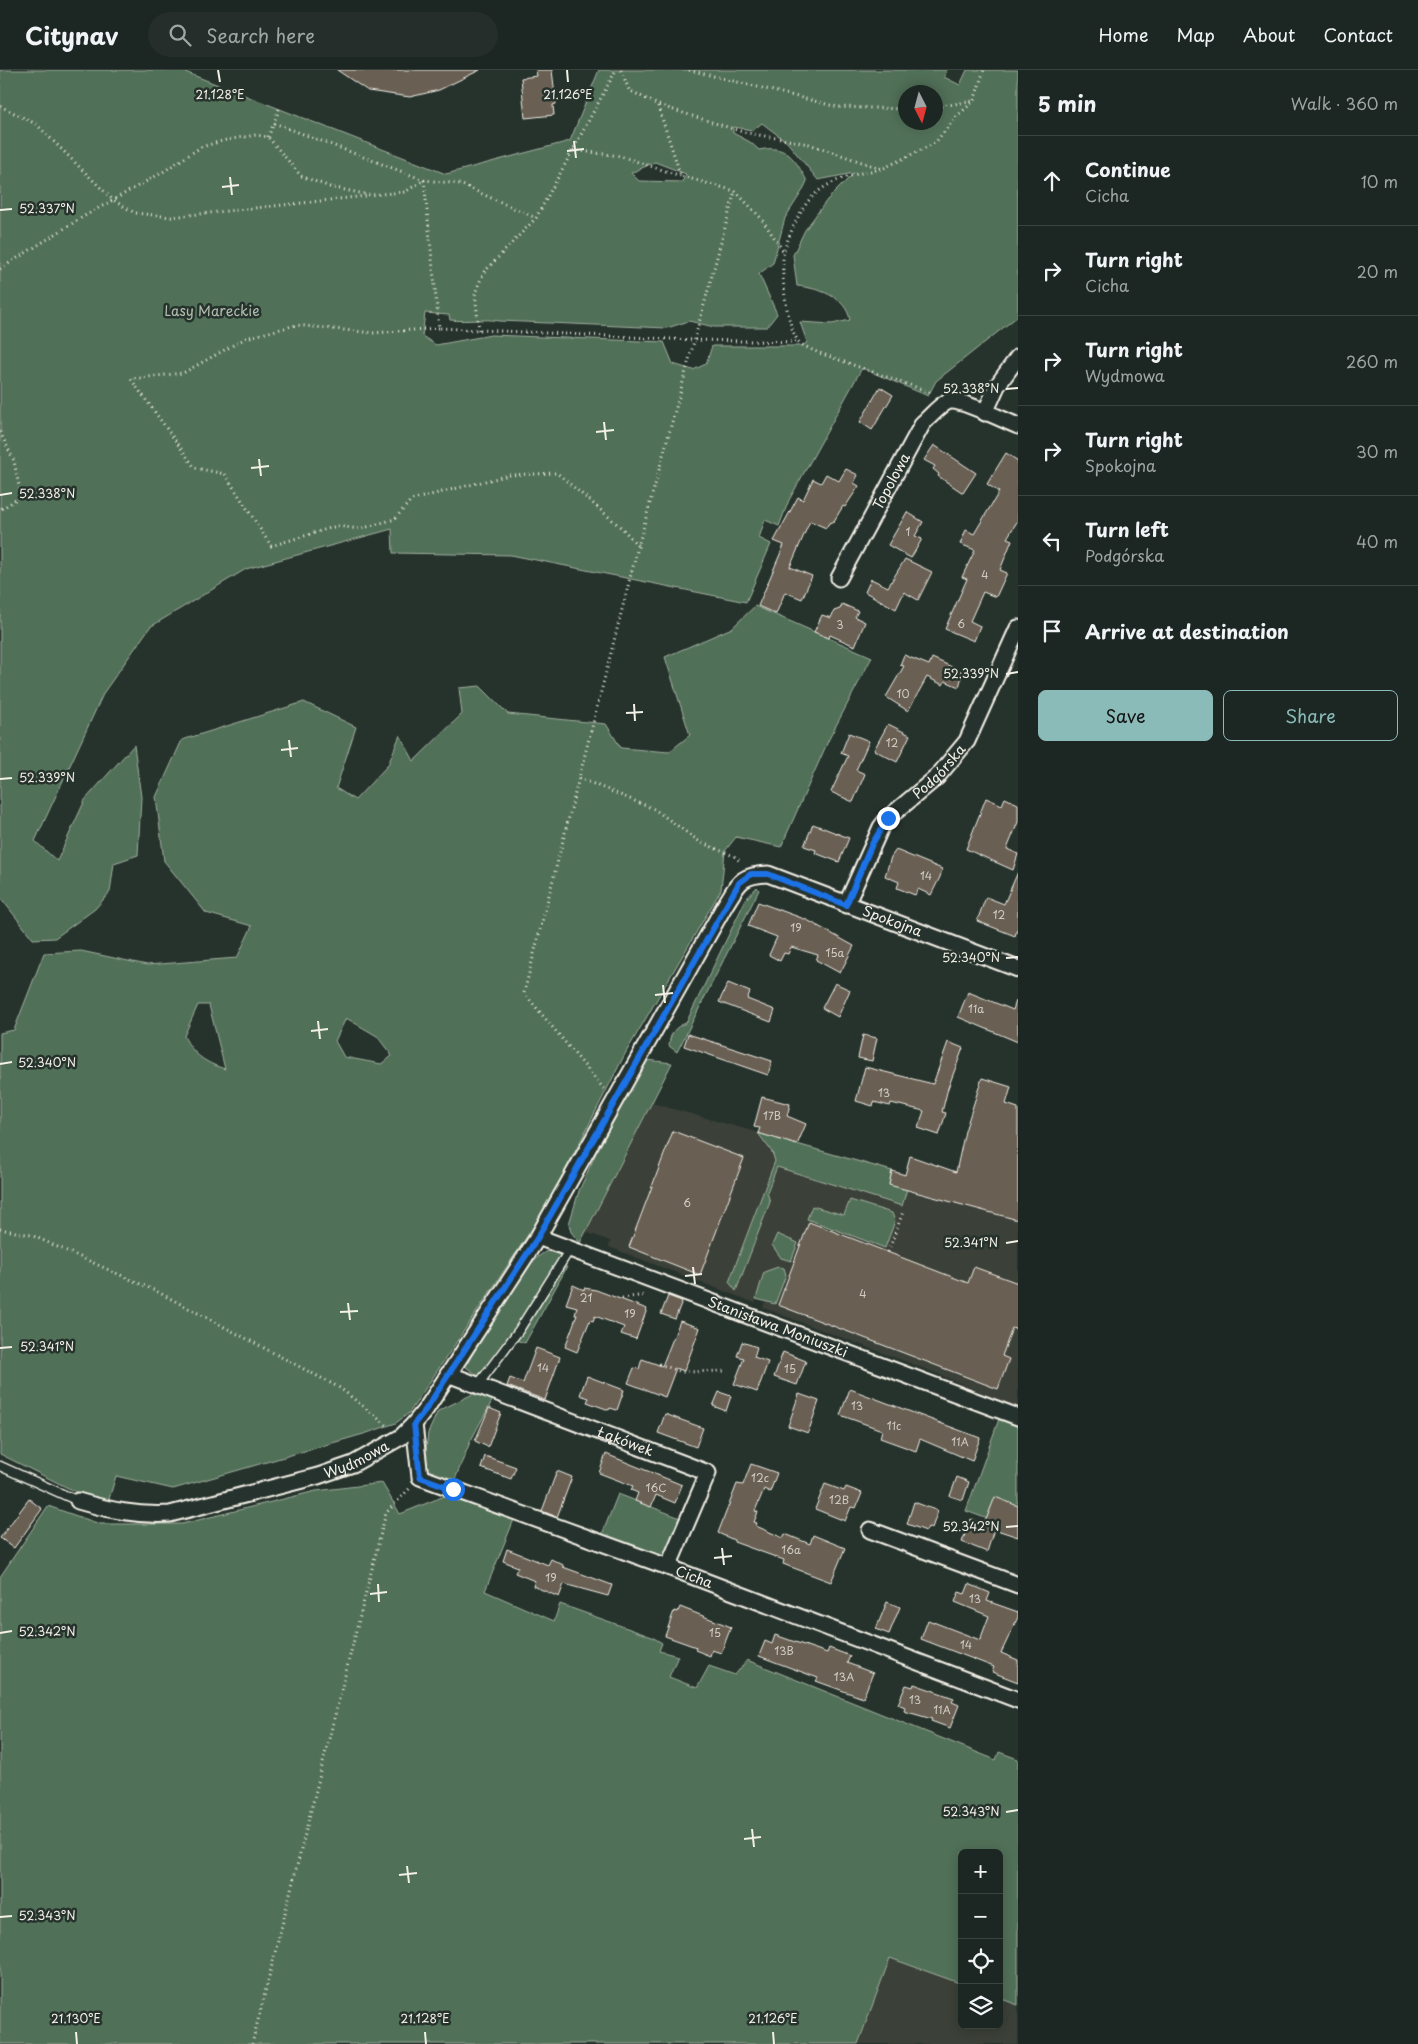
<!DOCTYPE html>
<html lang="en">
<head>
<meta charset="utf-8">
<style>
	:root { --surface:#1c2622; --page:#252e2a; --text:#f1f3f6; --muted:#a0a5a5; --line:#3a4340; --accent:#8bbbb9 }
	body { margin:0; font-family:"Playpen Sans",sans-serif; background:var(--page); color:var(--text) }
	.controls { position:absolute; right:15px; bottom:15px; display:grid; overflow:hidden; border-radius:8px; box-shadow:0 2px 12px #0003 }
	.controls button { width:45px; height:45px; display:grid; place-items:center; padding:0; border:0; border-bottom:1px solid var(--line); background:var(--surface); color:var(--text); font:25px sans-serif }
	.compass { position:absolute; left:898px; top:15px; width:45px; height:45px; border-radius:50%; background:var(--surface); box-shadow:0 2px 12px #0003; rotate:174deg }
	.stop { position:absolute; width:15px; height:15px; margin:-11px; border:4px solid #1a73e8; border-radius:50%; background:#fff }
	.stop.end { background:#1a73e8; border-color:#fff; box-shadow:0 1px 5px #0008 }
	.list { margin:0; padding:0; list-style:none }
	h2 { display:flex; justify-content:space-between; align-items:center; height:65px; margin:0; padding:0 20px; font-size:21px }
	h2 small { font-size:16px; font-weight:400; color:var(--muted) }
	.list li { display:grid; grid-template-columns:32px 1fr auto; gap:15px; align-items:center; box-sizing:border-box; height:90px; padding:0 20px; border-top:1px solid var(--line) }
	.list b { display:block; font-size:19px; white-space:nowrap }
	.list p { margin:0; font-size:16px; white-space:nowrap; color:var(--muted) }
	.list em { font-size:16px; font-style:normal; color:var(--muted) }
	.actions { display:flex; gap:10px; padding:15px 20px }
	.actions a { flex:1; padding:11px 0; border:1px solid var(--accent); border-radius:8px; text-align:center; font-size:18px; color:var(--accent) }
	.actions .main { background:var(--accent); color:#111 }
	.icon { flex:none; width:28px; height:28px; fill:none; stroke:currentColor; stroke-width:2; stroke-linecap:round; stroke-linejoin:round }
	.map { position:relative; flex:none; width:1018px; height:1974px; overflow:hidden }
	header { display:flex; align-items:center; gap:30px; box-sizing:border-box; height:70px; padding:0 25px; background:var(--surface); border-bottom:1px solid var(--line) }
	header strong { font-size:24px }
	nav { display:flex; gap:28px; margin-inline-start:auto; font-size:18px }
	.search { width:350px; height:45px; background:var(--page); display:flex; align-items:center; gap:12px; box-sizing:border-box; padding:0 18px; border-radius:28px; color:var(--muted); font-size:19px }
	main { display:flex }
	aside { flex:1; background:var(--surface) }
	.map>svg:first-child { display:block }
</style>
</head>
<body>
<header>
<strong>Citynav</strong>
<div class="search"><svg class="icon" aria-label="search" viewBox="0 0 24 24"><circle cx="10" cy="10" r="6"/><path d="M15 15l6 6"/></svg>Search here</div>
<nav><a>Home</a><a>Map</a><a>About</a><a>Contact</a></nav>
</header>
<main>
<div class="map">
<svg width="1018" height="1974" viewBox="0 0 1018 1974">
	<rect width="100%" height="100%" fill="#26332d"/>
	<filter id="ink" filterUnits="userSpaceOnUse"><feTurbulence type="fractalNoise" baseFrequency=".02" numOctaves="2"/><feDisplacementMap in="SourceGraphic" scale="10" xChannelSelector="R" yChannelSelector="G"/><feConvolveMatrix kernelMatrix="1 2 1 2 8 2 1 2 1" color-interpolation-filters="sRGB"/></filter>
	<g filter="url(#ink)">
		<!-- built -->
		<g fill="#3a4038">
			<polygon points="652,1033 1018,1135 1018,1338 933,1302 763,1238 765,1232 757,1229 755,1233 609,1177 610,1171 586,1162"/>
			<polygon points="890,1887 962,1914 962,1955 999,1955 999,1928 1018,1935 1018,1974 858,1974"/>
		</g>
		<!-- green -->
		<g fill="#517059" stroke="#a2b0a0" fill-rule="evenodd">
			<path d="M0,0h180l266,104 124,-33 29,-71h348l-3,7 16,8 7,-15h51v246l-82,65 -8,15 -66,-28 -73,132 -10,26 -14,-6 -6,18 12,6 -25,58 -235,-47 -118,-2 -1,-24 -146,40 -96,58 -46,65 -69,149 22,20 28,-61 49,-55 7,52 -3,58 -24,8 -4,29 -15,17 -40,29 -22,1 -33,-42zM906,22h30v30h-30zM762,53l25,19 31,38 36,-7 -27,27 -22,30 -12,25 4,31c20,2 49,10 53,34l-18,4 -32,-2 7,20 -4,4h-91l-6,18 -13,6 -20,-6 -9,-22 -173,-7 -55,10 -14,-9 3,-23 24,2 1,5c18,2 34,-2 50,1l167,7 22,-7 25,6h53l10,-13 -18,-40 14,-11 12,-45 18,-28 4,-9c-12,-22 -20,-37 -48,-31l-9,-8 -17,-9v-6l20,3zM655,92l31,12 -4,8 -43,-1 -8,-8z"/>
			<path d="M755,536l117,51 -43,82 -48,108 -45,-10 -11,14 -4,39 -96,164 -67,131 -24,41 -125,187 -13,10 -29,10 -194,56 -57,-13 -8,26 -28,-8 -80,-40v-421l14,-3 30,-77 37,-2 66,14 90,-7 15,-32 -46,-13 -42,-52 -8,-64 26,-57 122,-38 52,25 -20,61 19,12 33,-35 12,-30 14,26 48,-47 -3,-26 21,-2 28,28 98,10 15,24 48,4 21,-17 -25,-78 67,-29zM198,935h11l16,64c-19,-6 -32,-14 -41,-33zM346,948l31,18 15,20 -11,8 -37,-7 -9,-16z"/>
			<path d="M757,817l2,3 -82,162 -8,-6c1,-12 5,-19 17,-23l60,-124z"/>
			<polygon points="647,990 672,993 580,1173 571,1162 569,1154 579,1121 596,1083"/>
			<polygon points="758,1063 892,1101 889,1114 907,1119 902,1136 777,1097 767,1122 770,1132 736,1221 729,1212 775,1091 772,1082"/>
			<polygon points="850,1130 892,1143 895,1151 885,1178 807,1149 812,1136 844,1145"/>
			<polygon points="777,1164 798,1173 791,1191 781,1188 772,1175"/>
			<path d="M547,1181l15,4 -45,73 -39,48 -12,-9c14,-32 50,-100 81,-116z"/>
			<polygon points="567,1197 525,1273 516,1270 563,1198"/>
			<polygon points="778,1197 784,1198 786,1205 775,1234 756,1229 764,1202"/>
			<polygon points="473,1324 493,1329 470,1372 454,1412 430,1405 424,1395 428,1363 438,1341"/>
			<polygon points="999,1349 1018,1356 1018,1460 966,1441"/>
			<polygon points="382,1413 400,1444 447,1425 515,1447 485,1521 554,1551 560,1534 652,1567 662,1573 659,1581 678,1586 669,1607 697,1618 709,1596 735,1605 747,1590 996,1690 999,1682 1018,1689 1018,1935 999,1928 999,1783 962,1783 962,1914 890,1888 858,1974 0,1974 0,1507 48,1436 100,1454 182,1454 316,1421"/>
			<polygon points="618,1424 683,1449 667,1491 601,1467"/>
		</g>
		<!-- building -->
		<g fill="#695e53" stroke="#f4f1e8">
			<polygon points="337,0 480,0 439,20 410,27 368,21"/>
			<polygon points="536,0 552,0 556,34 553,35 554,45 525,48 521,8 537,6"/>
			<polygon points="880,317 893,325 872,360 860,352"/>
			<polygon points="934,375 976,403 963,423 938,406 939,404 933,399 935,396 924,390"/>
			<polygon points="1006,383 1018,391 1018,450 1007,468 1012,470 1000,500 1007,503 996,527 983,522 970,551 980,556 974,571 945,559 967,509 962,507 975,480 960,474 966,460 974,464 999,422 987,414"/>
			<polygon points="846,399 858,405 854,413 859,416 845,437 843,436 834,451 829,453 826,458 810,451 790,497 812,506 802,529 785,522 776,544 758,536 784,475 774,471 798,427 803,430 813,409 821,413 826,404 839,411"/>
			<polygon points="907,442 923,452 915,466 922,469 911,488 888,475"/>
			<polygon points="905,489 932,502 918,530 904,522 896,539 865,522 871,509 888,517"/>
			<polygon points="842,534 858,541 855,547 865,552 855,576 830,565 829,568 814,562 822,545 831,548 834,541 840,539"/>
			<polygon points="904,585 929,595 932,588 963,602 959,617 945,611 943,615 927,607 908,641 886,627 904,596 900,595"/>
			<polygon points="888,654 910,665 897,692 874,680"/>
			<polygon points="849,663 869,671 856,700 865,704 853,732 831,722 848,686 841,683"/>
			<polygon points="986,728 1002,735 1005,728 1018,734 1018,752 1007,779 1018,784 1013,800 966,779"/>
			<polygon points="813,754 849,768 839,792 815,783 816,780 804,776"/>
			<polygon points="896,780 942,799 940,807 931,825 918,819 915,825 897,818 899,812 885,806 891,787"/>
			<polygon points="1018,802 1018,857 1015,866 977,851 986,827 1004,834"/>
			<polygon points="758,832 807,850 854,876 840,903 816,890 818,885 791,877 788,884 784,883 780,891 769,885 777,867 748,856"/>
			<polygon points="728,913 750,922 747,929 775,940 771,952 719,932"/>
			<polygon points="835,913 850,920 838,947 822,938"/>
			<polygon points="968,922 1013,940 1016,931 1018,931 1018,972 958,947"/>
			<polygon points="688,964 772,991 768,1005 684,976"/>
			<polygon points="863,965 877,968 872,991 858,988"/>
			<polygon points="948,972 963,978 948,1018 942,1042 946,1043 939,1065 918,1058 924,1041 891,1033 890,1036 874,1032 873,1036 856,1031 865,997 933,1014"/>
			<polygon points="982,1008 1011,1017 1006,1034 1018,1038 1018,1150 889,1115 892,1101 905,1105 910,1086 956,1102 965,1061"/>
			<polygon points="762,1027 790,1034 787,1046 806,1054 797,1075 758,1063 760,1058 754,1057"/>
			<polygon points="673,1061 744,1088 700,1205 629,1177"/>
			<polygon points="809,1152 968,1213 974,1197 1018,1213 1018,1260 1012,1258 1002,1286 1009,1289 998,1319 778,1235"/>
			<polygon points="573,1215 584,1220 584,1218 596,1220 647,1239 636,1269 621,1264 624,1257 595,1246 593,1251 590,1250 577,1282 565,1277 577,1245 575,1245 577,1237 566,1234"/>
			<polygon points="668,1226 682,1231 675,1249 661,1244"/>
			<polygon points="680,1251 700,1258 684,1301 676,1298 665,1327 628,1313 634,1298 639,1299 642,1289 662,1296"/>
			<polygon points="742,1272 757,1277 754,1287 768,1292 757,1322 734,1314 744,1288 737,1286"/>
			<polygon points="536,1278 560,1287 545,1330 507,1316 510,1308 523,1313"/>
			<polygon points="783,1282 806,1291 797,1315 774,1307"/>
			<polygon points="587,1306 624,1320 617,1340 610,1338 609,1340 587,1332 589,1328 580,1325"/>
			<polygon points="850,1319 980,1368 972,1391 920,1369 916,1381 880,1368 882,1360 840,1345"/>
			<polygon points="719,1322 731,1326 726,1341 713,1336"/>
			<polygon points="799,1324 819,1331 808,1363 788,1356"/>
			<polygon points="489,1338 501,1343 488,1377 475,1371"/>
			<polygon points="665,1344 703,1358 696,1377 658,1363"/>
			<polygon points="606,1384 682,1415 675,1433 656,1425 651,1437 635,1431 638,1423 631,1420 633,1416 599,1403"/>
			<polygon points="485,1386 516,1397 511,1409 481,1398"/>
			<polygon points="751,1394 777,1403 770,1422 764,1419 755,1441 758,1442 754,1452 757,1453 756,1456 783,1468 785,1464 810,1474 813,1465 845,1478 831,1512 783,1494 784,1490 734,1472 734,1470 718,1463 737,1414 743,1415"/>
			<polygon points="557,1401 572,1407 557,1447 542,1441"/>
			<polygon points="957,1407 969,1412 963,1430 950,1426"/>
			<polygon points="825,1414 844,1421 846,1417 862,1423 856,1438 851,1437 845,1451 815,1439"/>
			<polygon points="995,1427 1018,1436 1018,1467 994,1459 987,1482 962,1472 971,1449 984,1455"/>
			<polygon points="29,1429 42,1439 14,1478 0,1468"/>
			<polygon points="914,1432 938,1441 932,1458 928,1457 926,1461 907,1454"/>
			<polygon points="507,1479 548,1495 551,1489 563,1495 563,1497 612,1515 608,1526 564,1514 559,1527 533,1516 535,1511 515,1503 518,1497 503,1491"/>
			<polygon points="969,1514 990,1523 987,1531 1018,1542 1018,1547 1001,1583 1018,1590 1018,1612 992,1602 994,1597 921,1569 928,1550 980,1570 989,1546 955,1532 959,1522 965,1524"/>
			<polygon points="887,1532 900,1537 889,1564 876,1559"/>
			<polygon points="680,1537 731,1557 721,1583 712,1580 710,1586 695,1580 696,1577 665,1566 674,1541 678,1542"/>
			<polygon points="775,1565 827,1583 829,1578 850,1586 847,1593 873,1603 863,1628 816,1611 818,1608 759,1586 765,1571 772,1574"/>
			<polygon points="914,1614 954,1628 952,1632 959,1635 950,1658 931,1651 932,1649 904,1641 905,1637 898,1634 906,1615 913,1617"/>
		</g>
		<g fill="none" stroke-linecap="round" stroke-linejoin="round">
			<!-- service casing -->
			<g stroke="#f4f1e8" stroke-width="11">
				<g id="service">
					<polyline points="477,1316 519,1260 570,1179"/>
					<polyline points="0,1396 78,1431"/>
				</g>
			</g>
			<!-- minor casing -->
			<g stroke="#f4f1e8" stroke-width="19">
				<g id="minor">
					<polyline points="985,343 997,316 1018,287"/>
					<path id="s1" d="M839,508l84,-155c7,-6 16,-17 24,-21 11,-5 58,19 71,24"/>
					<path id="s2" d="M846,835l35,-78 7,-9 49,-41 30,-36 51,-113"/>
					<path id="s3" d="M538,1167l480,180"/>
					<path id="s4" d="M448,1304l260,99 -40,94"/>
					<path id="s5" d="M414,1354l6,53 248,90 350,133"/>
					<path id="s6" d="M78,1431c31,9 59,15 92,13l148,-38 35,-12 48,-27 13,-13 12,-15 112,-172 187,-332c14,-22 15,-30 43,-31l250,95"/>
					<polyline points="870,1460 1018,1515"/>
				</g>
			</g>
			<!-- path -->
			<g stroke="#f4f1e8" stroke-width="3" stroke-dasharray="1 4" stroke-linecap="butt">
				<polyline points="621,0 629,20 658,35 743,62 809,74 882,99 935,73 957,46 974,31 984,0"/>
				<polyline points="689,0 838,37 906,39"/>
				<polyline points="0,36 36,54 113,130 135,143 171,147 367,126"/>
				<polyline points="658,36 681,106 735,121 761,148 784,182"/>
				<polyline points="936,37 973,31"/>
				<polyline points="279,39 274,53 424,110 460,114 536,148"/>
				<polyline points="268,67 274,53"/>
				<polyline points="573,80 620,86 681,106"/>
				<path d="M881,99c-25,5 -50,9 -69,28 -11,10 -24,40 -28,54 -4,19 2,73 14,90 3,4 11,7 16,10l118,42"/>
				<polyline points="424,110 439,258 693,270 799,272"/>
				<polyline points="0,199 81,148 163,102 201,77 226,70 256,65 268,67 301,106 330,117 370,125 405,122 424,110"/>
				<polyline points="439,258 373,263 296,255 246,268 183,303 131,309 195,398 225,404 271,476 337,456 360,459 395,449 411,430 509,405 557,403 623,459 638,476"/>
				<polyline points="479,260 475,223 484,202 536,148 616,0"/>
				<polyline points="0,362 14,391 21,426 0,440"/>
				<polyline points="579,708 654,739 700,772 736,787 741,793"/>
				<polyline points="604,1019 524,923 638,477 735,121"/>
				<polyline points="0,1159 31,1165 156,1221 340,1318 389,1357"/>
				<polyline points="888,1182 903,1142"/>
				<polyline points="622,1228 646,1225"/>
				<polyline points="659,1294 682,1302 727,1301"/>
				<polyline points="252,1974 386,1443 411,1417"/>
			</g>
			<!-- service -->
			<use href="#service" stroke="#26332d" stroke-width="8"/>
			<!-- minor -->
			<use href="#minor" stroke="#26332d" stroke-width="15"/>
		</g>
	</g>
	<g fill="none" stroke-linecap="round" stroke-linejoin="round" filter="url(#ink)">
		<!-- route -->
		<polyline stroke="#1a73e8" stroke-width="6" points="453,1419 420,1407 414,1354 426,1339 538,1167 739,813 751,804 768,804 846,835 872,774 888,748"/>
	</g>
	<!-- ticks -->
	<path fill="none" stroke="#f4f1e8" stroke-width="2" d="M218,0l2,12M567,0l1,12M574,71l2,17M567,81l17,-2M230,107l2,18M222,117l17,-2M0,140l12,-1M1006,319l12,-1M604,352l2,18M596,362l18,-2M259,389l2,17M251,398l18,-2M0,425l12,-2M1006,604l12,-2M634,634l1,17M626,643l17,-1M289,670l2,17M281,680l17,-2M0,709l12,-1M1006,888l12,-1M663,915l2,18M655,925l18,-2M318,951l2,18M311,961l17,-2M0,994l12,-2M1006,1173l12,-2M693,1197l2,17M685,1206l17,-2M348,1233l2,17M340,1242l18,-1M0,1278l12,-1M1006,1457l12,-1M722,1478l2,17M714,1488l18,-2M378,1514l1,18M370,1524l17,-2M0,1563l12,-2M1006,1742l12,-2M752,1759l2,18M744,1769l17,-2M407,1796l2,17M399,1805l18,-2M0,1847l12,-1M76,1962l1,12M425,1962l1,12M773,1962l1,12"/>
	<g text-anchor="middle" stroke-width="5" stroke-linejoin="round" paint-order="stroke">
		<!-- number labels -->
		<g font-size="11" fill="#d1ccc3">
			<text x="908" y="466">1</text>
			<text x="985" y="509">4</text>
			<text x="961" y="558">6</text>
			<text x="840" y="559">3</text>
			<text x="903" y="628">10</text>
			<text x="892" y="677">12</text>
			<text x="926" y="810">14</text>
			<text x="999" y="849">12</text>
			<text x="796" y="862">19</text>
			<text x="835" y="887">15a</text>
			<text x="976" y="943">11a</text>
			<text x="884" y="1027">13</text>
			<text x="772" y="1050">17B</text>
			<text x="687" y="1137">6</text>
			<text x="863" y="1228">4</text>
			<text x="586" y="1232">21</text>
			<text x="630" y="1248">19</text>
			<text x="543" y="1302">14</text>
			<text x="790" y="1303">15</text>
			<text x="857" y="1340">13</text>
			<text x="894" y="1360">11c</text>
			<text x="960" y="1376">11A</text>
			<text x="760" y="1412">12c</text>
			<text x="656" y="1422">16C</text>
			<text x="839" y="1434">12B</text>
			<text x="791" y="1484">16a</text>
			<text x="551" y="1512">19</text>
			<text x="975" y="1533">13</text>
			<text x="715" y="1567">15</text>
			<text x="966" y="1579">14</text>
			<text x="784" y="1585">13B</text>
			<text x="844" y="1611">13A</text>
			<text x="915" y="1634">13</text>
			<text x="942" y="1644">11A</text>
		</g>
		<!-- park labels -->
		<g font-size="14" fill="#b3bdaf" stroke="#26332d">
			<text x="212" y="246">Lasy Mareckie</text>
		</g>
		<!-- street labels -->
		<g font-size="14" fill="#f4f1e8" stroke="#26332d">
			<text dy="5" stroke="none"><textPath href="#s1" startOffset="110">Topolowa</textPath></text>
			<text dy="5" stroke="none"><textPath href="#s2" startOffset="166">Podgórska</textPath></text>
			<text dy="5" stroke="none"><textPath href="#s6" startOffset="1152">Spokojna</textPath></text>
			<text dy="5" stroke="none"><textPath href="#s3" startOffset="256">Stanisława Moniuszki</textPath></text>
			<text dy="5" stroke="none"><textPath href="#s4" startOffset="190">Łąkówek</textPath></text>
			<text dy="5" stroke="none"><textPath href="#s6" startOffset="288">Wydmowa</textPath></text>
			<text dy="5" stroke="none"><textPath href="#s5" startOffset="345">Cicha</textPath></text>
		</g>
	</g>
	<g font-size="12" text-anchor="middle" fill="#f4f1e8" stroke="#26332d" stroke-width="5" stroke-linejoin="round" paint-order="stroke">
		<text x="220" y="29">21.128°E</text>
		<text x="568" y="29">21.126°E</text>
		<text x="47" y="143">52.337°N</text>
		<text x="971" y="323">52.338°N</text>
		<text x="47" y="428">52.338°N</text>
		<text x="971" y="608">52.339°N</text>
		<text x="47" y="712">52.339°N</text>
		<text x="971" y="892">52.340°N</text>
		<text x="47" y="997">52.340°N</text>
		<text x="971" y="1177">52.341°N</text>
		<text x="47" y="1281">52.341°N</text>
		<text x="971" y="1461">52.342°N</text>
		<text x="47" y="1566">52.342°N</text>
		<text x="971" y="1746">52.343°N</text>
		<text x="47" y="1850">52.343°N</text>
		<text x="76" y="1953">21.130°E</text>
		<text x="425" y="1953">21.128°E</text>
		<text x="773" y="1953">21.126°E</text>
	</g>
</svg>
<div class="controls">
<button>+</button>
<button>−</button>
<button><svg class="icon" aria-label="locate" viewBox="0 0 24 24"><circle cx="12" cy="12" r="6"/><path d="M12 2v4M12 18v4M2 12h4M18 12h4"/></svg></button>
<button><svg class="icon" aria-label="layers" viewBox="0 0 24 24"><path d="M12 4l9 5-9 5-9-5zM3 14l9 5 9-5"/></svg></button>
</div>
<svg class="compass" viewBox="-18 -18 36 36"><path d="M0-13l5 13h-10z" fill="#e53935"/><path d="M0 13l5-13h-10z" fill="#a0a5a5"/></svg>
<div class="stop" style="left:453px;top:1419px"></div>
<div class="stop end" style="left:888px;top:748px"></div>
</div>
<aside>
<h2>5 min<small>Walk · 360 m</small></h2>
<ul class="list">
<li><svg class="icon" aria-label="ahead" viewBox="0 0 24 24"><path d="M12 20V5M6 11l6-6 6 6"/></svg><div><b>Continue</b><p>Cicha</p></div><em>10 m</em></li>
<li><svg class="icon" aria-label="right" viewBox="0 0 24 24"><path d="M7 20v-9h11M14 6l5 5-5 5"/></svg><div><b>Turn right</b><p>Cicha</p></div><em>20 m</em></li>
<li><svg class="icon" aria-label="right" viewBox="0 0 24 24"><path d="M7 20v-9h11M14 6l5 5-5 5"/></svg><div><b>Turn right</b><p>Wydmowa</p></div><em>260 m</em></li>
<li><svg class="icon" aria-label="right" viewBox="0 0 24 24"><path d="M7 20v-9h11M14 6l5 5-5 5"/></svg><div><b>Turn right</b><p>Spokojna</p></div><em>30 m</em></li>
<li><svg class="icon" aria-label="left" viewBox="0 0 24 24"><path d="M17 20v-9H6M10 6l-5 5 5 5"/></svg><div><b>Turn left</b><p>Podgórska</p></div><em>40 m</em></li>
<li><svg class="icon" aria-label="arrive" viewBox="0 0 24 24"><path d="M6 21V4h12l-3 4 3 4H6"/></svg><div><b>Arrive at destination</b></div></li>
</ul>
<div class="actions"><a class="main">Save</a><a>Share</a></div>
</aside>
</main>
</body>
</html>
